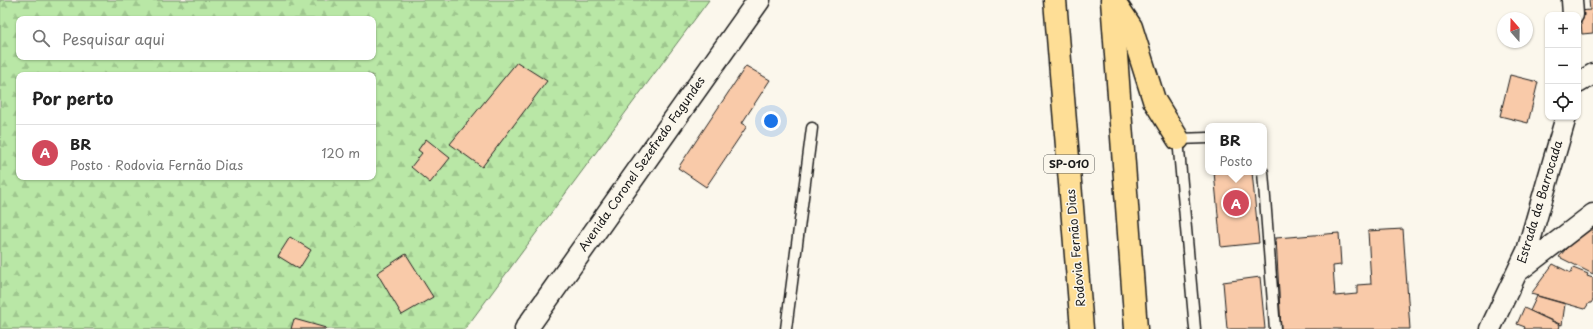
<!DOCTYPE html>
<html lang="pt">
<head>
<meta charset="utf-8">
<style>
	:root { --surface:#fff; --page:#f2f2f2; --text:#222; --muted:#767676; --line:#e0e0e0; --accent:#d1495b }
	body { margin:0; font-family:"Playpen Sans",sans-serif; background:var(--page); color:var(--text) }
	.controls { position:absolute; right:12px; top:12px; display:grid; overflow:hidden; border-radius:8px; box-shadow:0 1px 3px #0004 }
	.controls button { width:36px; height:36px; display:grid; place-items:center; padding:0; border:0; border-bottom:1px solid var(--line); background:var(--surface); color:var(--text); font:20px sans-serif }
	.compass { position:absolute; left:1497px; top:12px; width:36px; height:36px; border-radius:50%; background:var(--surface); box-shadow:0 1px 3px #0004; rotate:340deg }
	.you { position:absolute; left:771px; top:121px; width:14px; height:14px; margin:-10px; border:3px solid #fff; border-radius:50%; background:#1a73e8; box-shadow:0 0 0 6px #1a73e833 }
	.badge { display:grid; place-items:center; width:26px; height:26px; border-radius:50%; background:var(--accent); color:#fff; font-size:13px; font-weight:700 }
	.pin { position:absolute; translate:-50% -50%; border:2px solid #fff; box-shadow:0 1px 4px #0006 }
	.popup { position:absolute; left:1205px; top:123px; width:62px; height:52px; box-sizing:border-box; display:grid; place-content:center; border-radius:8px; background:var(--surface); filter:drop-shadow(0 1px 3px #0005); font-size:13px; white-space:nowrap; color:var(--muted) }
	.popup b { font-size:15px; color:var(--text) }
	.popup::after { content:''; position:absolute; left:50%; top:100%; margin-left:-8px; border:8px solid transparent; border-top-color:var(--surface) }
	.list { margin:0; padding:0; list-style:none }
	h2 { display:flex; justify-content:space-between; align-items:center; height:52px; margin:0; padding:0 16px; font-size:17px }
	h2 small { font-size:13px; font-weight:400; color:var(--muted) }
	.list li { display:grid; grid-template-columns:26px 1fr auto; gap:12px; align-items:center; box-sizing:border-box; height:56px; padding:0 16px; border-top:1px solid var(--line) }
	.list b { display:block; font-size:15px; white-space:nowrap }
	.list p { margin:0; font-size:13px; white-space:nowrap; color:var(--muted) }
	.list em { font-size:13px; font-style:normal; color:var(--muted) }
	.icon { flex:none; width:22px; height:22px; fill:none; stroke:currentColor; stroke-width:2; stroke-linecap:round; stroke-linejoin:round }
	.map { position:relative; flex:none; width:1593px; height:329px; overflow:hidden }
	.search { position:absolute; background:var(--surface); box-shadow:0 1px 3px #0004; left:16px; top:16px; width:360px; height:44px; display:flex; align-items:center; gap:10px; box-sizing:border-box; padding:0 14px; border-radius:8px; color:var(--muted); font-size:15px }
	.panel { position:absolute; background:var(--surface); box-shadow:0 1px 3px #0004; left:16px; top:72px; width:360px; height:108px; border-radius:8px }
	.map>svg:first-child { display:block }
</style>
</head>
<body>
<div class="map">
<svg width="1593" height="329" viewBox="0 0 1593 329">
	<defs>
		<pattern id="forest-firs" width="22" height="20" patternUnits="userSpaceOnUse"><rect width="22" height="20" fill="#b9e7a6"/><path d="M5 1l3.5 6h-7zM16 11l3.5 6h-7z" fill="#9ec68e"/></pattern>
	</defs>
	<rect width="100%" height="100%" fill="#fbf7ec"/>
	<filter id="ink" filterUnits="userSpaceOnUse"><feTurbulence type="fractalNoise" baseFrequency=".025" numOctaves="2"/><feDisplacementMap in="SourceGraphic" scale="8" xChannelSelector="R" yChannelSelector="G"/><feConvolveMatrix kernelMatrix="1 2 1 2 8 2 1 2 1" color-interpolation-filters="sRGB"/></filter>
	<g filter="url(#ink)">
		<!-- forest -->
		<path fill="url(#forest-firs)" stroke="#6a8261" fill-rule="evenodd" d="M0,0h709l-244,329h-465zM19,19h354v38h-354zM19,75h354v102h-354z"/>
		<!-- building -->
		<g fill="#f9caa9" stroke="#1c1c1c">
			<polygon points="1589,0 1593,0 1593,33 1582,34 1580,11 1590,10"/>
			<polygon points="517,62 547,81 482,167 450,144"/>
			<polygon points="746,66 770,80 742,123 747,126 706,187 678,168"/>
			<polygon points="1510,75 1538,82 1528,123 1500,116"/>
			<polygon points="426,139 450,158 430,183 411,167 422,153 418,150"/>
			<polygon points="1214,172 1252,172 1259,243 1221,247"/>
			<polygon points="1593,227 1593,274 1559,257 1577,236"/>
			<polygon points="1403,229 1410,329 1281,329 1276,238 1339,233 1341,265 1333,266 1335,296 1357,294 1357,285 1371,284 1368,231"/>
			<polygon points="290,237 311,250 299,269 278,256"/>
			<polygon points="406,254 433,297 402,315 377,273"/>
			<polygon points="1553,264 1571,273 1573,268 1588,274 1587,276 1593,278 1593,300 1591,303 1589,303 1585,309 1531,294"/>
			<polygon points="1260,277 1265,329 1227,329 1223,282"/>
			<polygon points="1537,296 1565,304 1562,325 1530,311"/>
			<polygon points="1524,308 1560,325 1559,329 1524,329 1525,327 1517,324"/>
			<polygon points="294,319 326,328 326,329 291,329"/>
		</g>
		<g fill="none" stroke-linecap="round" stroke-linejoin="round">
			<!-- service casing -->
			<g stroke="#1c1c1c" stroke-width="13">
				<g id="service">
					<polyline points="1263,172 1275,329"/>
					<polyline points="786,329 812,128"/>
					<polyline points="1195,329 1178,139 1208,138"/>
				</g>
			</g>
			<!-- minor casing -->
			<g stroke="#1c1c1c" stroke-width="23">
				<g id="minor">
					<polyline points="1572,0 1573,15"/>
					<polyline points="1578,83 1593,74"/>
					<polyline points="1520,270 1593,214"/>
					<polyline points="1490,329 1527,251 1566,117"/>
				</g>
			</g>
			<!-- secondary casing -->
			<g stroke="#1c1c1c" stroke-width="25">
				<polyline id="secondary" points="526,329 759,0"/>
			</g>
			<!-- motorway casing -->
			<g stroke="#1c1c1c" stroke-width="25">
				<g id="motorway">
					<polyline points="1055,0 1082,329"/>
					<polyline points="1112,0 1136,329"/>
					<polyline points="1113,0 1131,27 1154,100 1178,139"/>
				</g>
			</g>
			<!-- service -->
			<use href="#service" stroke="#fbf7ec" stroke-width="10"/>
			<!-- minor -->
			<use href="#minor" stroke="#fbf7ec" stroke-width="20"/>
			<!-- secondary -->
			<use href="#secondary" stroke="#fbf7ec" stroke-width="22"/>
			<!-- motorway -->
			<use href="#motorway" stroke="#fede96" stroke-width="22"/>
		</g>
	</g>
	<g text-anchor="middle" stroke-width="3" stroke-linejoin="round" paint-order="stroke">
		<!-- shield labels -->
		<rect fill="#fbf7ec" stroke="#5f5e5a" stroke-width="1" x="1044" y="155" width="50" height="18" rx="3"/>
		<g font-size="11" font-weight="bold" fill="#1c1c1c">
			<text x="1069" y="168">SP-010</text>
		</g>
		<!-- street labels -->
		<g font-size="12" fill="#1c1c1c" stroke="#fbf7ec">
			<text transform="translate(642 164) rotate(-55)" y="4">Avenida Coronel Sezefredo Fagundes</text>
			<text transform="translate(1540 202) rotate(-73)" y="4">Estrada da Barrocada</text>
			<text transform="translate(1076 248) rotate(-95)" y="4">Rodovia Fernão Dias</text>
		</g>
	</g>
</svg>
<div class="controls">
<button>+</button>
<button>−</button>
<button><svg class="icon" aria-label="locate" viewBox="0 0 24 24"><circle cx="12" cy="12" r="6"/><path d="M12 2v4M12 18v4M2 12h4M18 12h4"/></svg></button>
</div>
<svg class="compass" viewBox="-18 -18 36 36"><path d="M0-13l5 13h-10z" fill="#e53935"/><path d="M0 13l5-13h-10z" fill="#767676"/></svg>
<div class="you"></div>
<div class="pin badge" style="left:1236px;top:203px">A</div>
<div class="popup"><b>BR</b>Posto</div>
<div class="search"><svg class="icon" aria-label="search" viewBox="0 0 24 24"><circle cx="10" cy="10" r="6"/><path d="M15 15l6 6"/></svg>Pesquisar aqui</div>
<section class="panel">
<h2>Por perto<small></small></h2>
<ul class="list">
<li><span class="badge">A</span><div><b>BR</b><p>Posto · Rodovia Fernão Dias</p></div><em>120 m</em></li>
</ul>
</section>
</div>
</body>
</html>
